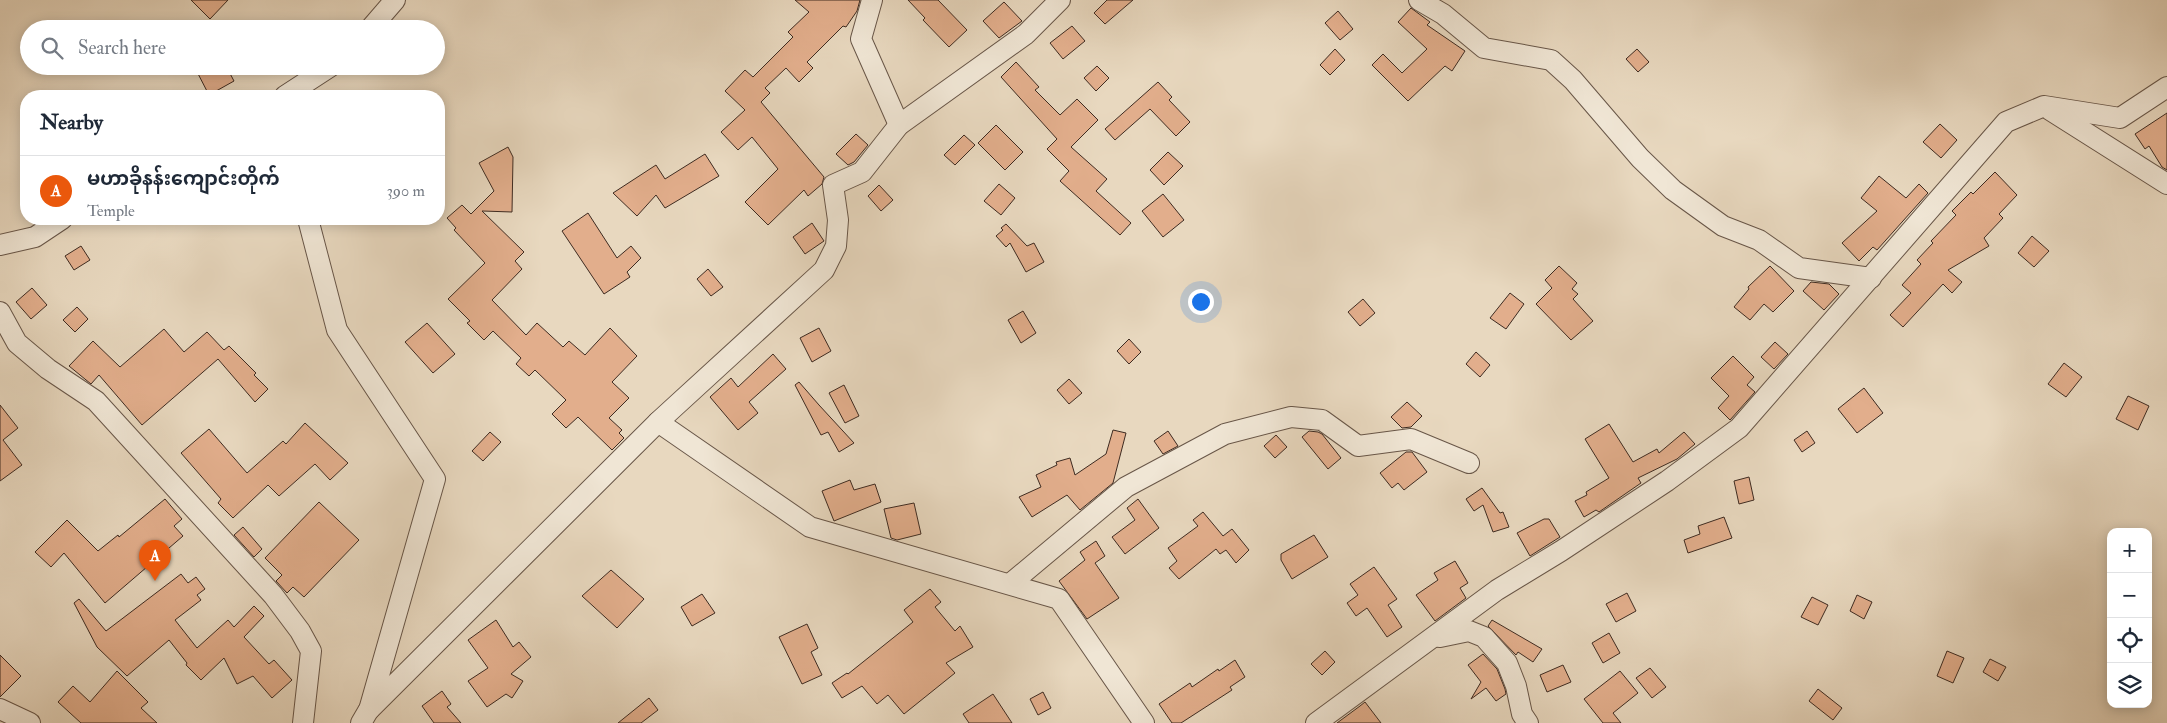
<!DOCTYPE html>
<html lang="en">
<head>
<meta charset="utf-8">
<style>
	:root { --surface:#fff; --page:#f2f2f3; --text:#1f2937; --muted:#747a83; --line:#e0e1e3; --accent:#ea580c }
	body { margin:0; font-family:"IM FELL Double Pica","Noto Sans Myanmar",serif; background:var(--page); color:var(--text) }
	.controls { position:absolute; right:15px; bottom:15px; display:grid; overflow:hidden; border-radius:10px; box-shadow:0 2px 12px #0003 }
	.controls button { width:45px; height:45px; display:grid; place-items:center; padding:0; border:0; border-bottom:1px solid var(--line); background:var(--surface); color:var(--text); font:25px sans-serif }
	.you { position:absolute; left:1200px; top:301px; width:18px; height:18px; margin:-12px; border:4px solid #fff; border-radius:50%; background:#1a73e8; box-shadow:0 0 0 8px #1a73e833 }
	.badge { display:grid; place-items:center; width:32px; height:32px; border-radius:50%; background:var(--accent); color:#fff; font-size:16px; font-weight:700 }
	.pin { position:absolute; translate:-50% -41px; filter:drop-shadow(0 1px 2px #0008) }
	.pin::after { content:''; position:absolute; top:26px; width:18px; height:15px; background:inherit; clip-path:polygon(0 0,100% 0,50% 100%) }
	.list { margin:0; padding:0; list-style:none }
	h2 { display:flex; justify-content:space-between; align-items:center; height:65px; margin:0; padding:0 20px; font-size:21px }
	h2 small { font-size:16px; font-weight:400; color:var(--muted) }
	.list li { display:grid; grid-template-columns:32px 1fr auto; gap:15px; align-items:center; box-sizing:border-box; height:70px; padding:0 20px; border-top:1px solid var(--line) }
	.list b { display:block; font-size:19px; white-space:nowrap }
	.list p { margin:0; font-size:16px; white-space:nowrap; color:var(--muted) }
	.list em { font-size:16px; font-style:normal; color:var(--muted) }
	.icon { flex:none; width:28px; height:28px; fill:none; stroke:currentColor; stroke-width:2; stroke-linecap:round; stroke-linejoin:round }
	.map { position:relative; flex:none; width:2167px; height:723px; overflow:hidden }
	.search { position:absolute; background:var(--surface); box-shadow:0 2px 12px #0003; left:20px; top:20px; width:425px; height:55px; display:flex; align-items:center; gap:12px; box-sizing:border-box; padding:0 18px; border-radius:28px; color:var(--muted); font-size:19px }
	.panel { position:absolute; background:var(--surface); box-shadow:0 2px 12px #0003; left:20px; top:90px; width:425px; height:135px; border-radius:20px }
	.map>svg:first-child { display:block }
</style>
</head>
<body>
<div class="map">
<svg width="2167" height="723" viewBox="0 0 2167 723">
	<rect width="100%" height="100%" fill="#e8d8bf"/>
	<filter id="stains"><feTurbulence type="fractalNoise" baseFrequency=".004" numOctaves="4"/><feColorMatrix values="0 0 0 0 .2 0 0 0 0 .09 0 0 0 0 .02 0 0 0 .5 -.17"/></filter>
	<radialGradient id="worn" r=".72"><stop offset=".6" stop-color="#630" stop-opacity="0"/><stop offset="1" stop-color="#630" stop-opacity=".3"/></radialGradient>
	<!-- building -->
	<g fill="#e2ae8c" stroke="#3e2b21">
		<polygon points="191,0 228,0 210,19"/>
		<polygon points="795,0 860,0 857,11 846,27 843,26 807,62 813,68 799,82 786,68 765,88 770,93 761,102 824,177 822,184 808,196 804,190 768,225 745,202 778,169 752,137 738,150 721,132 745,110 725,91 745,70 753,77 793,37 788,32 809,12"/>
		<polygon points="908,0 938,0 967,30 949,47 923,20 925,18"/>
		<polygon points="1107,0 1133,0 1105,24 1094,13"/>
		<polygon points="1004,2 1022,21 999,38 983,21"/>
		<polygon points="1411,8 1430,22 1427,25 1465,51 1452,71 1445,66 1408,101 1372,65 1383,54 1402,73 1427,49 1398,22"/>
		<polygon points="1338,11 1353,29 1340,40 1325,23"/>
		<polygon points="1072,26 1085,41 1063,59 1050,43"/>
		<polygon points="1335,49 1345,60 1330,75 1320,65"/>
		<polygon points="1637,49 1649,62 1638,72 1626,59"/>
		<polygon points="1016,62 1039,87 1035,90 1060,115 1077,99 1098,120 1071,147 1107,179 1096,191 1131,223 1120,235 1060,181 1069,171 1047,149 1057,139 1001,77"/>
		<polygon points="194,66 226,66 234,81 209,95"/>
		<polygon points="1097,66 1109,78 1096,91 1084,78"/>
		<polygon points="1158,82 1172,97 1169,100 1190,122 1176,136 1150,109 1115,140 1105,129"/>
		<polygon points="2167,113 2167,170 2162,167 2149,146 2145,149 2135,134"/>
		<polygon points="1940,124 1957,140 1941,158 1923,142"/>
		<polygon points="996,125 1023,152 1005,170 978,143"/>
		<polygon points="856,134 868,145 854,162 848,165 836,154"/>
		<polygon points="964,135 975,145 955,165 944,155"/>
		<polygon points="508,147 513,157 512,212 482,211 524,252 515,261 522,269 492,300 526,335 537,323 563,347 569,341 585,355 610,328 637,356 612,382 629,398 609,418 622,430 619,433 624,438 612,450 578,417 566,428 552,414 566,400 535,370 529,376 516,364 521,358 493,331 484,340 467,323 470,321 448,299 485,263 454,230 456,228 447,218 462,205 471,214 494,191 479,163"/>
		<polygon points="1168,152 1183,166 1164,185 1150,170"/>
		<polygon points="705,154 719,176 665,208 656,195 637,216 613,193 656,165 665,179"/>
		<polygon points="1995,172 2017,195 1999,214 2003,218 1984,238 1989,246 1948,270 1962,282 1952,293 1943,284 1903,327 1890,315 1911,293 1902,285 1921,264 1917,260 1933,243 1931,241 1956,215 1952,211 1971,192 1973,194"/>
		<polygon points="1879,176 1906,198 1919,184 1928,193 1877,250 1873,247 1859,261 1842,243 1877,211 1861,198"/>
		<polygon points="999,184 1015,198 1001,215 984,201"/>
		<polygon points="879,185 893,200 881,211 868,196"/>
		<polygon points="1163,194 1184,220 1163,237 1142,211"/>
		<polygon points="588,213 617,258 631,246 641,258 627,272 630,277 604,294 562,231"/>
		<polygon points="812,223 824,241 805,254 793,237"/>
		<polygon points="1006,224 1027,246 1034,243 1044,262 1026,272 1010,243 1006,247 996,236 1003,230 1001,228"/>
		<polygon points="2032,236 2049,251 2034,267 2018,253"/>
		<polygon points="81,246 90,260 74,270 65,256"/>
		<polygon points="1559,266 1577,283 1572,289 1578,294 1573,299 1593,321 1571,340 1536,304 1552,288 1545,280"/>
		<polygon points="1770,266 1794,291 1773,312 1764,304 1750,320 1734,307 1749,289 1748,287"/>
		<polygon points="708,269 723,287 711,296 697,279"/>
		<polygon points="1811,282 1829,284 1839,294 1824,310 1803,291"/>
		<polygon points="32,288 47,305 31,319 16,302"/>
		<polygon points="1510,293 1524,304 1506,329 1490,318"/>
		<polygon points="1363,299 1375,313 1360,326 1348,312"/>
		<polygon points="77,307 88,319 75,332 63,320"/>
		<polygon points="1023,311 1036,333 1021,343 1008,320"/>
		<polygon points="427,323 455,354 433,373 405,342"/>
		<polygon points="819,328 831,351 812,362 800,338"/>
		<polygon points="164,329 184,352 207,332 224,350 229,346 256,373 254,375 268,389 255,402 218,359 142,425 99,375 91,384 69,366 93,341 120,367"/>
		<polygon points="1129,339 1141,352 1129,364 1117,351"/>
		<polygon points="1775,342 1788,354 1774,369 1761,357"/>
		<polygon points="1476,352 1490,365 1480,377 1466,364"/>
		<polygon points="773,354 786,369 749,402 758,413 738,430 710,397 731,378 738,387"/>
		<polygon points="1733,356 1754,377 1747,385 1755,392 1730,420 1718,408 1729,396 1711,378"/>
		<polygon points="2064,363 2082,377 2066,397 2048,384"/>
		<polygon points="1069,379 1082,393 1069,404 1057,390"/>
		<polygon points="799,382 819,405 854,443 839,452 828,432 821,435 795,385"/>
		<polygon points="844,385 859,416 845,423 829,393"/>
		<polygon points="1864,388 1883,413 1857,433 1838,409"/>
		<polygon points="2128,396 2149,406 2138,430 2116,419"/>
		<polygon points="1407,402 1422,416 1411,427 1402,428 1391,417"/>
		<polygon points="0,405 18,428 3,440 22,465 0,481"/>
		<polygon points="305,423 348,463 330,480 315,464 279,496 268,485 233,518 218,503 221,499 181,453 209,429 247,473 283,441 286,444"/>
		<polygon points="1609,424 1633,462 1657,449 1659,453 1684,432 1695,444 1677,459 1638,478 1641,483 1599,512 1596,510 1584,517 1575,501 1587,495 1586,492 1609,478 1585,439"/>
		<polygon points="1113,430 1126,433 1113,483 1080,510 1067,495 1032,517 1019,497 1041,487 1036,475 1057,465 1056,462 1070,458 1075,475 1106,454"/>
		<polygon points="1168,431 1178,446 1163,454 1154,441"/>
		<polygon points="1309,431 1318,432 1322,434 1341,458 1328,469 1302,437"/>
		<polygon points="1807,431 1815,443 1802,452 1794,440"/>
		<polygon points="490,432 501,442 483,461 472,451"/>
		<polygon points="1276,435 1287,447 1275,458 1264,446"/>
		<polygon points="1406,452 1412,452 1427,472 1404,490 1398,483 1392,488 1380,473"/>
		<polygon points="1749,477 1754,500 1739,504 1734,481"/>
		<polygon points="850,480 854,490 875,484 881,502 834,521 822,491"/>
		<polygon points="1482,488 1500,513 1503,512 1509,527 1493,532 1483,505 1474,511 1466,499"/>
		<polygon points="165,499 182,519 174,526 183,536 105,603 64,553 51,567 35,552 67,520 98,551 118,535 119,537"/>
		<polygon points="1138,499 1159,528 1125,554 1112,537 1135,520 1127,508"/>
		<polygon points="319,502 359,540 304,597 293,587 287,593 276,581 282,575 265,558"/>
		<polygon points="914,503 921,534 897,540 891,538 884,509"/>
		<polygon points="1203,512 1223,536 1232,529 1249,550 1236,563 1226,550 1220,554 1216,549 1179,579 1169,568 1177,561 1168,548 1198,526 1193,520"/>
		<polygon points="1724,517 1732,538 1688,553 1684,540 1700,534 1698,526"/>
		<polygon points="1544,519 1549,519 1560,537 1530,556 1517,533"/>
		<polygon points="243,527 262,549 254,557 234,535"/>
		<polygon points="1314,535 1328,557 1292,579 1281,560 1281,554"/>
		<polygon points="1096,541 1105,556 1095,563 1119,598 1087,619 1059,581 1085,560 1080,552"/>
		<polygon points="1455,561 1468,583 1460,588 1466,598 1435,621 1416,595 1438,580 1434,573"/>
		<polygon points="1374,567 1397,599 1388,605 1402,627 1387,637 1367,608 1356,616 1347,603 1358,595 1350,584"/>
		<polygon points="611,570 644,599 617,628 582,596"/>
		<polygon points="181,574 188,583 196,577 205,589 197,595 201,600 175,620 197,648 228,620 234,627 254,606 264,616 244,637 269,664 274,660 292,680 272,698 253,676 237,684 224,658 201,680 186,665 187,663 169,640 127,676 97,647 74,603 79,599 106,631"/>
		<polygon points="930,589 941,602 935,607 955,631 960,626 973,647 946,663 955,673 904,714 888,695 877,704 862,686 842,698 832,683 847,673 848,674 913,622 904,610"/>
		<polygon points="1627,593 1636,611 1616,622 1606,604"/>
		<polygon points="702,594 715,613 692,626 681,607"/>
		<polygon points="1857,595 1872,602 1864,619 1850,611"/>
		<polygon points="1812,597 1828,605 1818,625 1801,617"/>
		<polygon points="496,620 513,647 519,642 531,657 511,674 523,681 512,698 506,694 487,707 468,681 488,668 468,640"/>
		<polygon points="1492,620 1542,649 1533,662 1518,652 1516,655 1488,626"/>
		<polygon points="807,624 818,648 811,652 822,675 802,684 779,637"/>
		<polygon points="1609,633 1620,653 1603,663 1592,643"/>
		<polygon points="1325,651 1335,662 1322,675 1311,664"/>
		<polygon points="1947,651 1964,658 1953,683 1937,676"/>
		<polygon points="1483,654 1497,669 1505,689 1506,694 1496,701 1486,688 1471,699 1481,682 1468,665"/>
		<polygon points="0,655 21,676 0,697"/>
		<polygon points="1990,659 2006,667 1998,681 1983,672"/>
		<polygon points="1235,660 1245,677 1230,687 1232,690 1181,723 1172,723 1159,704 1190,683 1192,687 1218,669 1219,671"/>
		<polygon points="1563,665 1571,682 1547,692 1540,675"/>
		<polygon points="1650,668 1666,687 1652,698 1636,678"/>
		<polygon points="117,671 148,702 141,708 157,723 81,723 58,702 73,686 90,702"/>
		<polygon points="1620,671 1638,693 1613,713 1621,723 1603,723 1584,699"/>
		<polygon points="1818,689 1842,708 1833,720 1809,701"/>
		<polygon points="442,691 451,704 447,707 461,723 434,723 422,706"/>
		<polygon points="1043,692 1051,708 1038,715 1030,699"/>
		<polygon points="993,694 1012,723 969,723 963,714"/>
		<polygon points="649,698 658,710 641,723 618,723"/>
		<polygon points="1365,702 1381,723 1337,723 1360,706"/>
	</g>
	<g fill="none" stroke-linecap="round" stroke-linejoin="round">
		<!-- minor casing -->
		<g stroke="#685648" stroke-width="22">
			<g id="minor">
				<polyline points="872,0 861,39 899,125"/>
				<polyline points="1419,0 1443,14 1484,48 1551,60 1573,80 1640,158 1673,190 1723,226 1759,240 1799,268 1871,278"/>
				<polyline points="370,29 395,0"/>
				<polyline points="285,96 331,66"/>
				<polyline points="2050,110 2167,184"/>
				<polyline points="308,219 337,330 435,479 369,710"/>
				<polyline points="0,245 35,237 62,219"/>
				<polyline points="0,312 17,343 48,369 96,401 273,595 300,631 311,651 303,723"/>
				<polyline points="658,422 810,527 1059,599 1144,723"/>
				<polyline points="1010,584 1126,487 1225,434 1291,417 1322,420 1358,446 1411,439 1469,463"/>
				<polyline points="1438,634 1440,637 1469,631 1484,637 1507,663 1516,686 1522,714 1528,723"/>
				<polyline points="0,709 30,723"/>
				<polyline points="361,723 368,711 658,422 824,270 836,246 838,220 833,185 862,172 899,125 1026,34 1060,0"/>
				<polyline points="1316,723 1497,590 1561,551 1667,481 1739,428 2006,122 2044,106 2120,118 2167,87"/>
			</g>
		</g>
		<!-- minor -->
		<use href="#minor" stroke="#f0e6d5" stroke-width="20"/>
	</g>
	<rect width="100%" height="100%" filter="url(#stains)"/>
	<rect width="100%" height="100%" fill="url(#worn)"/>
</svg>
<div class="controls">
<button>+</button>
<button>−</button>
<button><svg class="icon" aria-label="locate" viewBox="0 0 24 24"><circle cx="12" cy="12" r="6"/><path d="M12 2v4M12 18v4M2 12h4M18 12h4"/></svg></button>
<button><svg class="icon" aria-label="layers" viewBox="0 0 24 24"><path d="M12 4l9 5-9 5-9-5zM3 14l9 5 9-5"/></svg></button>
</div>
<div class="you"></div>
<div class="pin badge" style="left:155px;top:581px">A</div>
<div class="search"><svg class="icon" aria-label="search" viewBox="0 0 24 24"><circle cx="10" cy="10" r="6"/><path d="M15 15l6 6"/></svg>Search here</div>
<section class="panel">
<h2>Nearby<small></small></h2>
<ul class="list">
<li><span class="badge">A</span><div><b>မဟာခိုနန်းကျောင်းတိုက်</b><p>Temple</p></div><em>390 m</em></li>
</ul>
</section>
</div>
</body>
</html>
